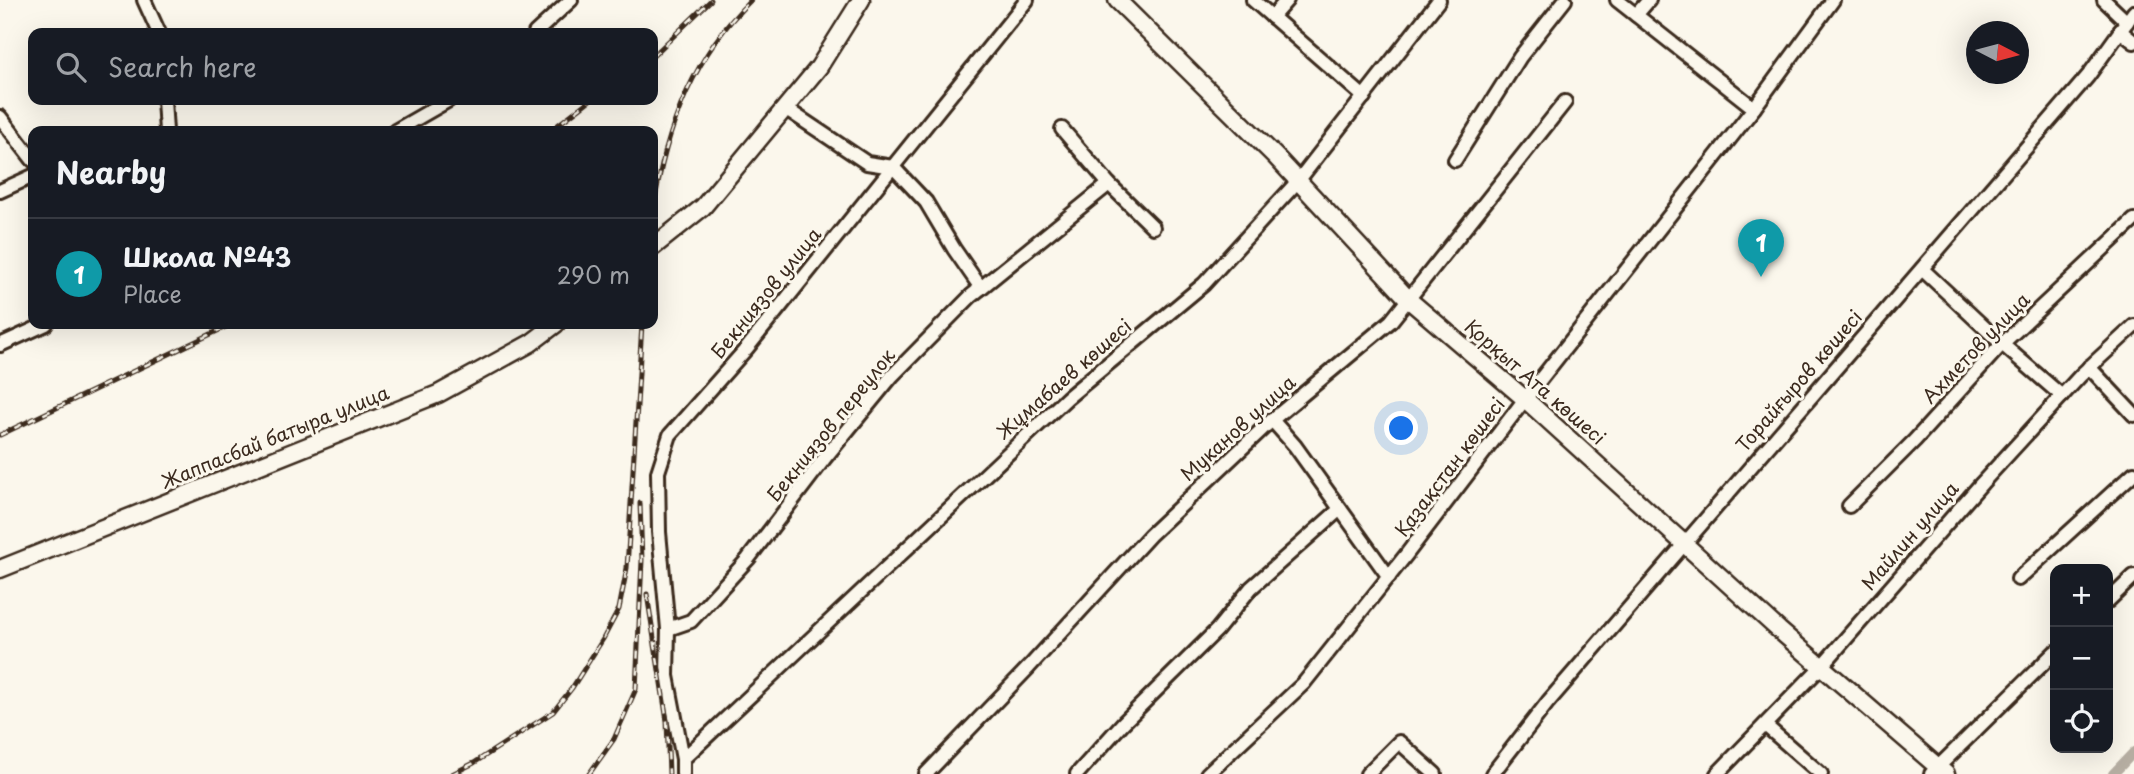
<!DOCTYPE html>
<html lang="en">
<head>
<meta charset="utf-8">
<style>
	:root { --surface:#171b24; --page:#20242c; --text:#f1f3f6; --muted:#9ea1a6; --line:#363941; --accent:#0b8043 }
	body { margin:0; font-family:"Playpen Sans",sans-serif; background:var(--page); color:var(--text) }
	.controls { position:absolute; right:21px; bottom:21px; display:grid; overflow:hidden; border-radius:14px; box-shadow:0 7px 28px #0002 }
	.controls button { width:63px; height:63px; display:grid; place-items:center; padding:0; border:0; border-bottom:2px solid var(--line); background:var(--surface); color:var(--text); font:35px sans-serif }
	.compass { position:absolute; left:1966px; top:21px; width:63px; height:63px; border-radius:50%; background:var(--surface); box-shadow:0 7px 28px #0002; rotate:96deg }
	.you { position:absolute; left:1402px; top:429px; width:24px; height:24px; margin:-18px; border:5px solid #fff; border-radius:50%; background:#1a73e8; box-shadow:0 0 0 10px #1a73e833 }
	.badge { display:grid; place-items:center; width:46px; height:46px; border-radius:50%; background:var(--accent); color:#fff; font-size:23px; font-weight:700 }
	.pin { position:absolute; translate:-50% -58px; filter:drop-shadow(0 2px 4px #0008) }
	.pin::after { content:''; position:absolute; top:37px; width:24px; height:21px; background:inherit; clip-path:polygon(0 0,100% 0,50% 100%) }
	.list { margin:0; padding:0; list-style:none }
	h2 { display:flex; justify-content:space-between; align-items:center; height:91px; margin:0; padding:0 28px; font-size:30px }
	h2 small { font-size:23px; font-weight:400; color:var(--muted) }
	.list li { display:grid; grid-template-columns:46px 1fr auto; gap:21px; align-items:center; box-sizing:border-box; height:112px; padding:0 28px; border-top:2px solid var(--line) }
	.list b { display:block; font-size:26px; white-space:nowrap }
	.list p { margin:0; font-size:23px; white-space:nowrap; color:var(--muted) }
	.list em { font-size:23px; font-style:normal; color:var(--muted) }
	.icon { flex:none; width:38px; height:38px; fill:none; stroke:currentColor; stroke-width:2; stroke-linecap:round; stroke-linejoin:round }
	.map { position:relative; flex:none; width:2134px; height:774px; overflow:hidden }
	.search { position:absolute; background:var(--surface); box-shadow:0 7px 28px #0002; left:28px; top:28px; width:630px; height:77px; display:flex; align-items:center; gap:18px; box-sizing:border-box; padding:0 24px; border-radius:14px; color:var(--muted); font-size:26px }
	.panel { position:absolute; background:var(--surface); box-shadow:0 7px 28px #0002; left:28px; top:126px; width:630px; height:203px; border-radius:14px }
	.map>svg:first-child { display:block }
</style>
</head>
<body>
<div class="map">
<svg width="2134" height="774" viewBox="0 0 2134 774">
	<rect width="100%" height="100%" fill="#fbf7ec"/>
	<filter id="ink" filterUnits="userSpaceOnUse"><feTurbulence type="fractalNoise" baseFrequency=".0143" numOctaves="2"/><feDisplacementMap in="SourceGraphic" scale="14" xChannelSelector="R" yChannelSelector="G"/><feConvolveMatrix kernelMatrix="1 2 1 2 8 2 1 2 1" color-interpolation-filters="sRGB"/></filter>
	<g filter="url(#ink)">
		<g fill="none" stroke-linecap="round" stroke-linejoin="round">
			<!-- canal -->
			<polyline stroke="#b6aea2" stroke-width="10" points="2113,774 2134,752"/>
			<!-- minor casing -->
			<g stroke="#3b2a1e" stroke-width="18">
				<g id="minor">
					<polyline points="144,0 159,33"/>
					<polyline points="1027,0 747,348 670,435 658,472 659,532 668,629 691,621 748,559 824,459 892,376 971,296 1109,184"/>
					<polyline points="1253,0 1364,97"/>
					<polyline points="1617,0 1754,108"/>
					<polyline points="2104,0 2127,22"/>
					<polyline points="1636,15 1649,0"/>
					<polyline points="1272,17 1287,0"/>
					<polyline points="2120,31 2134,42"/>
					<polyline points="535,33 571,0"/>
					<polyline points="164,100 166,131"/>
					<polyline points="785,108 867,163 893,167 926,202 954,249 981,288"/>
					<polyline points="0,117 33,160"/>
					<polyline points="1062,129 1109,184 1153,227"/>
					<polyline points="395,131 449,100"/>
					<polyline points="1455,160 1520,57 1565,0"/>
					<polyline points="0,191 33,176"/>
					<polyline points="1922,269 2002,344 2062,396"/>
					<polyline points="0,345 46,324"/>
					<polyline points="2089,367 2134,415"/>
					<polyline points="1272,420 1295,446 1389,577"/>
					<polyline points="1849,506 1915,440 2002,344 2134,220"/>
					<polyline points="2018,579 2134,473"/>
					<polyline points="2108,601 2134,576"/>
					<polyline points="668,629 667,676 683,759 683,774"/>
					<polyline points="1765,725 1821,774"/>
					<polyline points="683,759 1067,398 1204,284 1298,181 1439,0"/>
					<polyline points="926,774 1029,667 1150,535 1272,420 1391,321 1565,102"/>
					<polyline points="1077,774 1123,723 1217,630 1251,588 1340,509"/>
					<polyline points="1207,774 1304,683 1406,555 1525,399 1754,108 1833,0"/>
					<polyline points="1367,774 1399,742 1435,774"/>
					<polyline points="1492,774 1548,702 2088,76 2134,12"/>
					<polyline points="1717,774 1821,667 1982,483 2081,375 2134,326"/>
					<polyline points="1931,774 2055,652"/>
				</g>
			</g>
			<!-- major casing -->
			<g stroke="#3b2a1e" stroke-width="21">
				<g id="major">
					<polyline points="1117,0 1276,157 1409,300 1525,399 1779,630 1946,774"/>
					<polyline points="653,247 703,207 819,67 861,0"/>
					<polyline points="0,569 438,394 531,343 556,324"/>
				</g>
			</g>
			<!-- minor -->
			<use href="#minor" stroke="#fbf7ec" stroke-width="12"/>
			<!-- major -->
			<use href="#major" stroke="#fbf7ec" stroke-width="16"/>
			<!-- rail casing -->
			<g stroke="#3b2a1e" stroke-width="5">
				<g id="rail">
					<polyline points="653,56 711,0"/>
					<polyline points="550,131 590,100"/>
					<path d="M653,213c11,-80 39,-156 98,-213"/>
					<polyline points="0,435 232,324"/>
					<polyline points="647,594 667,721 669,774"/>
					<polyline points="452,774 474,763 553,712 572,688 603,639 619,609 627,568 642,324"/>
					<polyline points="589,774 614,739 636,689 642,560 640,503"/>
				</g>
			</g>
			<!-- rail -->
			<use href="#rail" stroke="#fbf7ec" stroke-width="2.5" stroke-dasharray="8" stroke-linecap="butt"/>
		</g>
	</g>
	<g text-anchor="middle" stroke-width="6" stroke-linejoin="round" paint-order="stroke">
		<!-- street labels -->
		<g font-size="19" fill="#3b2a1e" stroke="#fbf7ec">
			<text transform="translate(766 293) rotate(-51)" y="7">Бекниязов улица</text>
			<text transform="translate(1976 348) rotate(-46)" y="7">Ахметов улица</text>
			<text transform="translate(1064 379) rotate(-41)" y="7">Жұмабаев көшесі</text>
			<text transform="translate(1799 381) rotate(-49)" y="7">Торайғыров көшесі</text>
			<text transform="translate(1535 382) rotate(41)" y="7">Қорқыт Ата көшесі</text>
			<text transform="translate(831 425) rotate(-51)" y="7">Бекниязов переулок</text>
			<text transform="translate(1238 428) rotate(-42)" y="7">Муканов улица</text>
			<text transform="translate(275 437) rotate(-22)" y="7">Жаппасбай батыра улица</text>
			<text transform="translate(1450 467) rotate(-53)" y="7">Қазақстан көшесі</text>
			<text transform="translate(1910 536) rotate(-49)" y="7">Майлин улица</text>
		</g>
	</g>
</svg>
<div class="controls">
<button>+</button>
<button>−</button>
<button><svg class="icon" aria-label="locate" viewBox="0 0 24 24"><circle cx="12" cy="12" r="6"/><path d="M12 2v4M12 18v4M2 12h4M18 12h4"/></svg></button>
</div>
<svg class="compass" viewBox="-18 -18 36 36"><path d="M0-13l5 13h-10z" fill="#e53935"/><path d="M0 13l5-13h-10z" fill="#9ea1a6"/></svg>
<div class="you"></div>
<div class="pin badge" style="left:1761px;top:277px;background:#0f9aa8">1</div>
<div class="search"><svg class="icon" aria-label="search" viewBox="0 0 24 24"><circle cx="10" cy="10" r="6"/><path d="M15 15l6 6"/></svg>Search here</div>
<section class="panel">
<h2>Nearby<small></small></h2>
<ul class="list">
<li><span class="badge" style="background:#0f9aa8">1</span><div><b>Школа №43</b><p>Place</p></div><em>290 m</em></li>
</ul>
</section>
</div>
</body>
</html>
